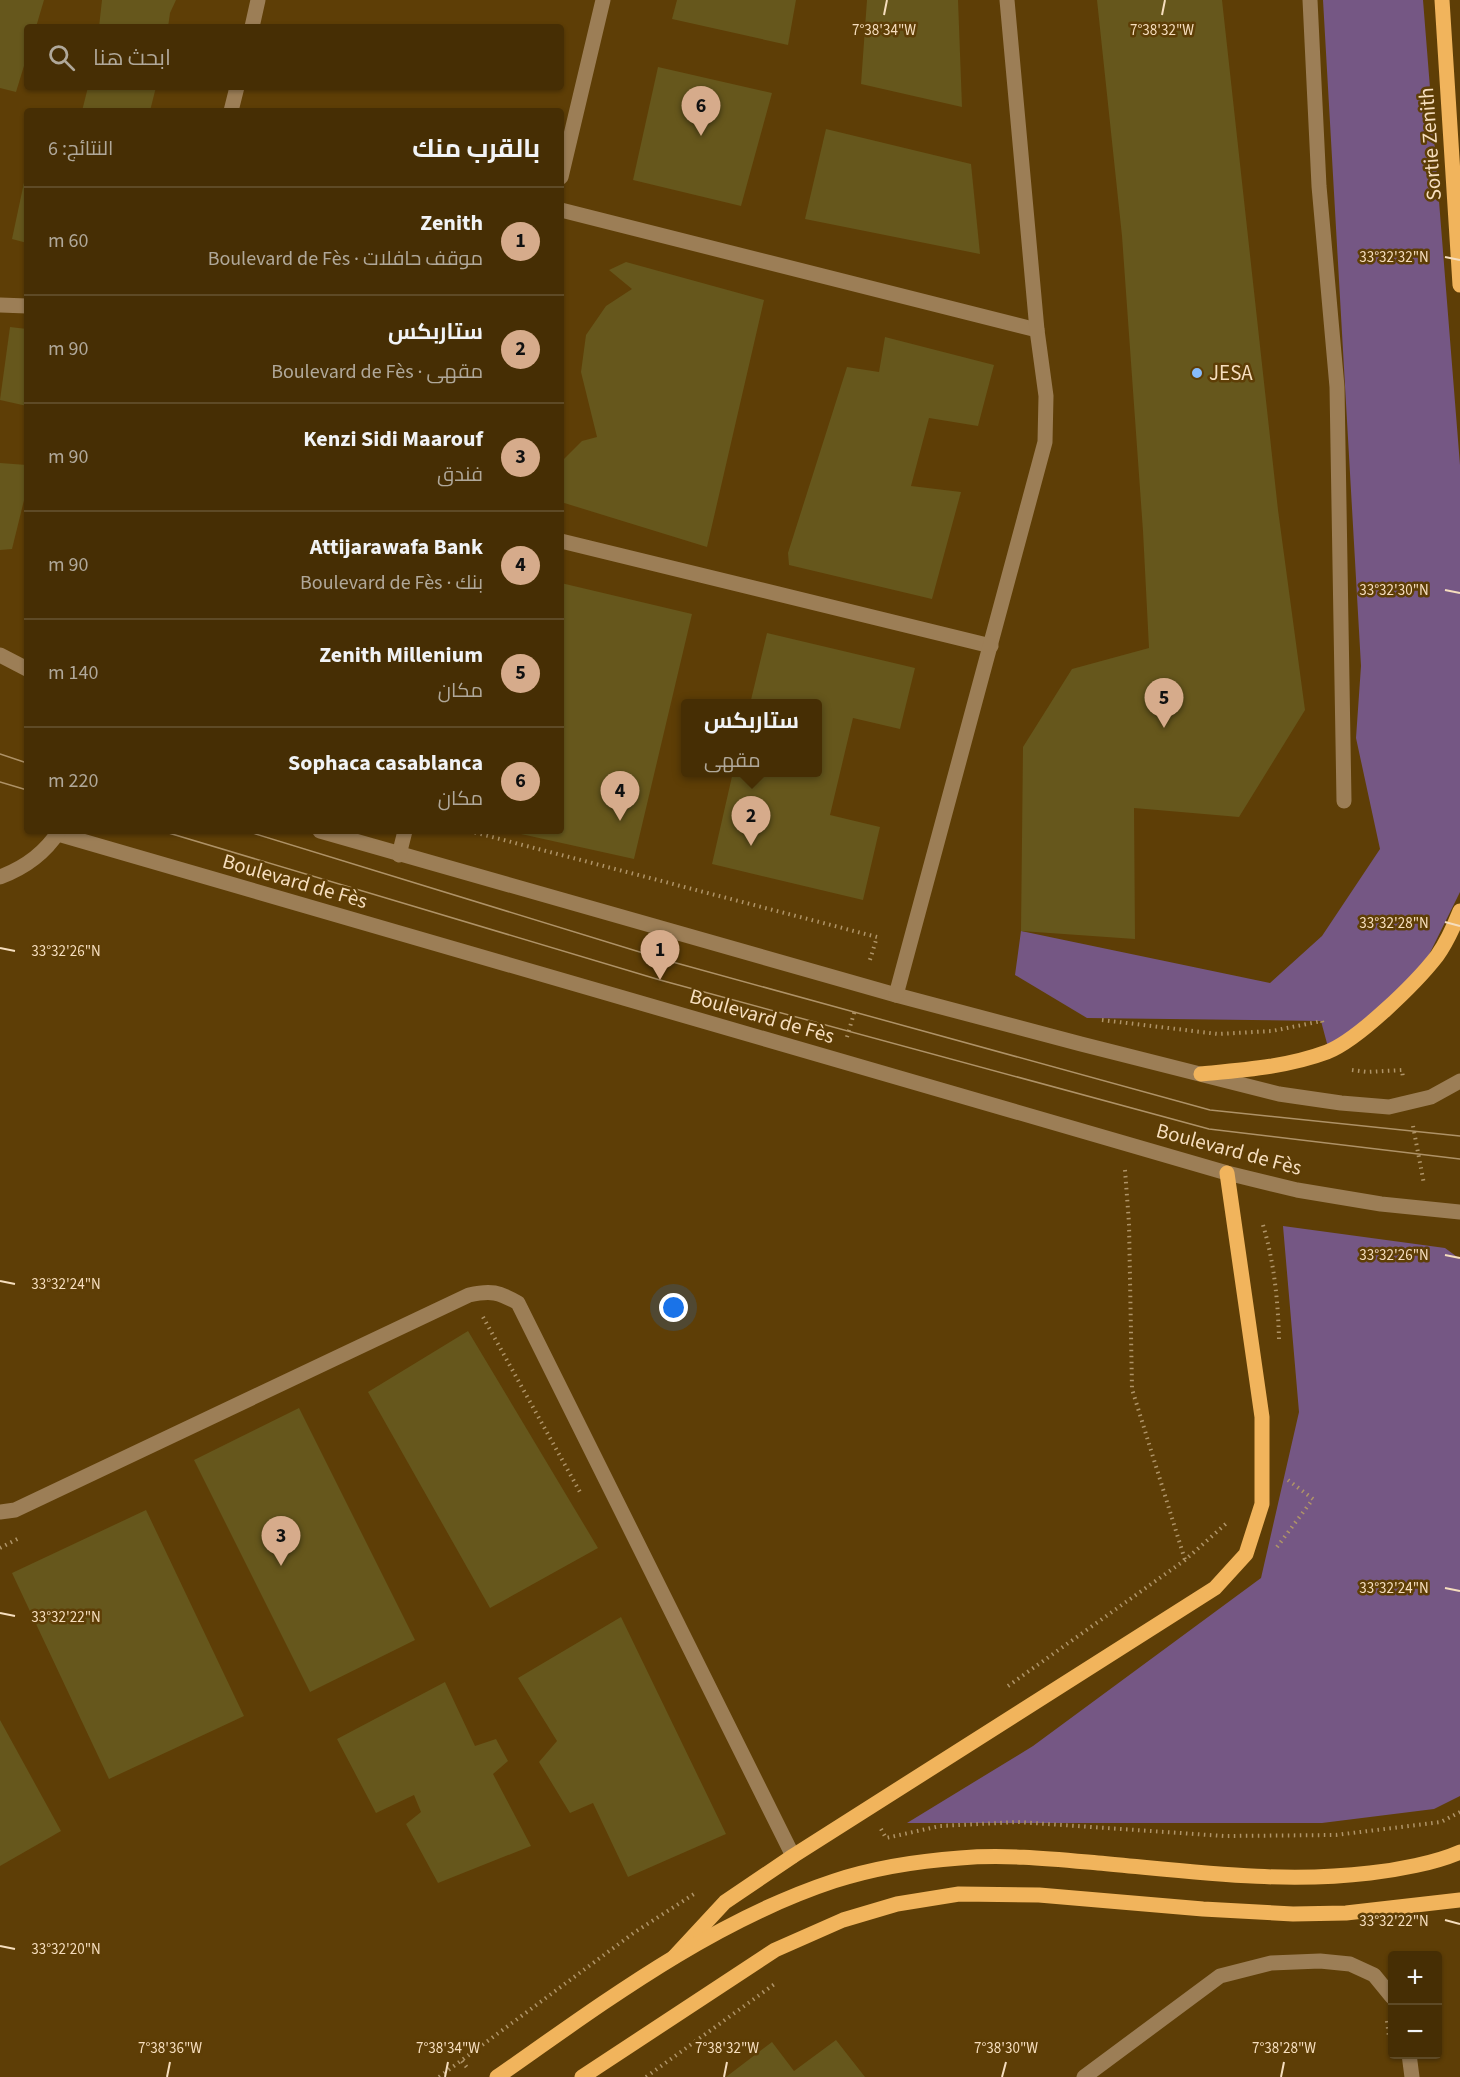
<!DOCTYPE html>
<html lang="ar">
<head>
<meta charset="utf-8">
<style>
	:root { --surface:#462e04; --page:#4d360e; --text:#f1f3f6; --muted:#b0a89a; --line:#5e4a26; --accent:#d6ab8b }
	body { margin:0; font-family:"Source Sans 3",Cairo,sans-serif; background:var(--page); color:var(--text); direction:rtl }
	.controls { position:absolute; right:18px; bottom:18px; display:grid; overflow:hidden; border-radius:6px; box-shadow:0 2px 4px #0004 }
	.controls button { width:54px; height:54px; display:grid; place-items:center; padding:0; border:0; border-bottom:2px solid var(--line); background:var(--surface); color:var(--text); font:30px sans-serif }
	.you { position:absolute; left:674px; top:1308px; width:21px; height:21px; margin:-15px; border:4px solid #fff; border-radius:50%; background:#1a73e8; box-shadow:0 0 0 9px #1a73e833 }
	.badge { display:grid; place-items:center; width:39px; height:39px; border-radius:50%; background:var(--accent); color:#111; font-size:20px; font-weight:700 }
	.pin { position:absolute; translate:-50% -50px; filter:drop-shadow(0 2px 3px #0008) }
	.pin::after { content:''; position:absolute; top:32px; width:21px; height:18px; background:inherit; clip-path:polygon(0 0,100% 0,50% 100%) }
	.popup { position:absolute; left:681px; top:699px; width:141px; height:78px; box-sizing:border-box; display:grid; place-content:center; border-radius:6px; background:var(--surface); filter:drop-shadow(0 2px 4px #0005); font-size:20px; white-space:nowrap; color:var(--muted) }
	.popup b { font-size:22px; color:var(--text) }
	.popup::after { content:''; position:absolute; left:50%; top:100%; margin-left:-12px; border:12px solid transparent; border-top-color:var(--surface) }
	.list { margin:0; padding:0; list-style:none }
	h2 { display:flex; justify-content:space-between; align-items:center; height:78px; margin:0; padding:0 24px; font-size:26px }
	h2 small { font-size:20px; font-weight:400; color:var(--muted) }
	.list li { display:grid; grid-template-columns:39px 1fr auto; gap:18px; align-items:center; box-sizing:border-box; height:108px; padding:0 24px; border-top:2px solid var(--line) }
	.list b { display:block; font-size:22px; white-space:nowrap }
	.list p { margin:0; font-size:20px; white-space:nowrap; color:var(--muted) }
	.list em { font-size:20px; font-style:normal; color:var(--muted) }
	.icon { flex:none; width:33px; height:33px; fill:none; stroke:currentColor; stroke-width:2; stroke-linecap:round; stroke-linejoin:round }
	.map { position:relative; flex:none; width:1460px; height:2077px; overflow:hidden; direction:ltr }
	.search { position:absolute; background:var(--surface); box-shadow:0 2px 4px #0004; left:24px; top:24px; width:540px; height:66px; display:flex; align-items:center; gap:15px; box-sizing:border-box; padding:0 21px; border-radius:6px; color:var(--muted); font-size:22px }
	.panel { position:absolute; background:var(--surface); box-shadow:0 2px 4px #0004; left:24px; top:108px; width:540px; height:726px; border-radius:6px; direction:rtl }
	.map>svg:first-child { display:block }
</style>
</head>
<body>
<div class="map">
<svg width="1460" height="2077" viewBox="0 0 1460 2077">
	<rect width="100%" height="100%" fill="#5e3e06"/>
	<!-- green -->
	<g fill="#755784">
		<polygon points="1323,0 1423,0 1460,465 1460,892 1420,973 1329,1051 1321,1021 1087,1018 1015,975 1021,931 1270,983 1322,936 1380,849 1356,738 1361,666"/>
		<polygon points="1283,1226 1445,1248 1460,1259 1460,1796 1434,1809 1322,1823 907,1823 1033,1746 1261,1578 1299,1412"/>
	</g>
	<!-- building -->
	<g fill="#66571c">
		<polygon points="0,0 44,0 36,27 27,27 27,56 16,92 0,88"/>
		<polygon points="102,0 176,0 170,13 168,27 99,27"/>
		<polygon points="677,0 796,0 788,45 672,19"/>
		<polygon points="867,0 958,0 962,107 861,84"/>
		<polygon points="1097,0 1222,0 1278,510 1305,710 1239,817 1134,808 1135,939 1021,931 1023,747 1072,669 1149,648 1143,531 1122,236"/>
		<polygon points="658,67 772,93 741,206 633,180"/>
		<polygon points="88,87 156,87 150,111 82,111"/>
		<polygon points="826,129 971,164 980,254 805,219"/>
		<polygon points="26,173 27,173 27,243 12,239"/>
		<polygon points="626,262 764,300 707,547 561,502 561,462 582,441 597,437 581,372 586,335 606,306 632,289 609,270"/>
		<polygon points="10,327 27,329 27,406 0,400"/>
		<polygon points="885,337 994,365 978,426 929,418 911,486 961,492 932,599 789,565 788,553 847,367 879,372"/>
		<polygon points="0,463 27,465 27,488 12,549 0,550"/>
		<polygon points="561,583 692,614 634,859 512,832 561,831"/>
		<polygon points="767,633 915,668 900,729 853,718 830,815 880,827 863,900 712,864 733,772 817,772 817,704 750,704"/>
		<polygon points="468,1331 598,1548 490,1608 368,1392"/>
		<polygon points="299,1408 415,1640 310,1692 194,1460"/>
		<polygon points="146,1510 244,1716 109,1779 12,1573"/>
		<polygon points="621,1617 726,1834 628,1877 593,1803 570,1813 539,1762 557,1741 518,1678"/>
		<polygon points="445,1682 475,1746 496,1739 508,1761 493,1774 531,1846 438,1883 406,1824 421,1812 414,1795 376,1813 337,1739"/>
		<polygon points="0,1720 61,1831 0,1866"/>
		<polygon points="836,2040 865,2077 726,2077 772,2042 794,2071"/>
	</g>
	<g fill="none" stroke-linecap="round" stroke-linejoin="round">
		<!-- path -->
		<g stroke="#af9468" stroke-width="4" stroke-dasharray="1.5 4.5" stroke-linecap="butt">
			<polyline points="469,831 877,937 869,963"/>
			<polyline points="1102,1020 1218,1034 1272,1031 1322,1021 1323,1025"/>
			<polyline points="847,1037 855,1010"/>
			<polyline points="1352,1070 1367,1072 1402,1070 1403,1078"/>
			<polyline points="1413,1126 1424,1184"/>
			<polyline points="1125,1170 1129,1223 1132,1389 1185,1560"/>
			<path d="M1263,1225c11,37 15,75 16,114"/>
			<polyline points="483,1317 580,1492"/>
			<polyline points="1277,1547 1313,1499 1288,1480"/>
			<polyline points="0,1548 21,1537"/>
			<polyline points="1008,1686 1185,1560 1228,1522"/>
			<polyline points="881,1829 886,1838 940,1826 1018,1822 1224,1836 1336,1835 1441,1822 1460,1812"/>
			<polyline points="1387,2021 1389,2037"/>
			<polyline points="462,2061 468,2069"/>
			<polyline points="439,2077 635,1932 694,1894"/>
			<polyline points="646,2077 776,1983"/>
		</g>
		<!-- minor -->
		<g stroke="#9c7e56" stroke-width="15">
			<polyline points="1310,0 1319,186 1337,387 1344,801"/>
			<polyline points="252,27 258,0"/>
			<polyline points="231,111 237,87"/>
			<polyline points="561,177 603,0"/>
			<polyline points="561,210 1037,330"/>
			<polyline points="0,305 27,306"/>
			<polyline points="561,541 991,646"/>
			<polyline points="0,655 27,669"/>
			<polyline points="320,831 896,995 1081,1044 1279,1094 1341,1103 1389,1107 1431,1097 1460,1081"/>
			<polyline points="58,834 1227,1173 1297,1190 1381,1204 1460,1212"/>
			<polyline points="399,855 405,831"/>
			<path d="M0,877c24,-9 45,-24 59,-46"/>
			<polyline points="896,995 1045,442 1046,396 1037,330 1007,0"/>
			<path d="M0,1512l15,-2 454,-215c22,-5 30,-3 49,8l275,553"/>
			<polyline points="1409,2054 1412,2077"/>
			<polyline points="1084,2077 1220,1976 1271,1963 1320,1961 1350,1964 1374,1975 1392,1997"/>
		</g>
		<!-- major -->
		<g stroke="#f1b45c" stroke-width="15">
			<polyline points="1442,0 1460,285"/>
			<path d="M1201,1074c42,-4 86,-7 126,-22 31,-12 89,-69 110,-96 10,-14 17,-30 23,-45"/>
			<polyline points="674,1957 725,1902 793,1856 1215,1588 1246,1554 1262,1504 1262,1417 1227,1173"/>
			<path d="M497,2077c106,-74 213,-155 337,-196 40,-13 84,-20 126,-23 45,-4 93,1 138,5 90,8 182,21 272,10 27,-3 65,-10 90,-21"/>
			<polyline points="582,2077 775,1950 843,1920 897,1904 959,1894 1039,1895 1203,1909 1293,1914 1346,1913 1460,1900"/>
		</g>
		<!-- tram -->
		<g stroke="#ae9267" stroke-width="1.5">
			<polyline points="0,754 27,763"/>
			<polyline points="0,782 27,790"/>
			<polyline points="162,831 660,980 1209,1129 1460,1159"/>
			<polyline points="246,831 669,961 1210,1110 1460,1136"/>
		</g>
	</g>
	<!-- ticks -->
	<path fill="none" stroke="#f6debe" stroke-width="2" d="M884,15l3,-15M1162,15l3,-15M1445,257l15,3M1445,590l15,3M1445,922l15,4M0,948l15,3M1445,1255l15,3M0,1281l15,3M1445,1588l15,3M0,1613l15,3M1445,1920l15,4M0,1946l15,3M167,2077l3,-15M445,2077l3,-15M724,2077l3,-15M1002,2077l4,-15M1281,2077l3,-15"/>
	<!-- markers -->
	<circle fill="#87bbfb" stroke="#5e3e06" stroke-width="2" cx="1197" cy="373" r="6"/>
	<g text-anchor="middle" stroke-width="5" stroke-linejoin="round" paint-order="stroke">
		<!-- street labels -->
		<g font-size="21" fill="#f6debe" stroke="#5e3e06">
			<text transform="translate(1430 144) rotate(-94)" y="7">Sortie Zenith</text>
			<text transform="translate(295 881) rotate(16)" y="7">Boulevard de Fès</text>
			<text transform="translate(762 1016) rotate(16)" y="7">Boulevard de Fès</text>
			<text transform="translate(1229 1149) rotate(15)" y="7">Boulevard de Fès</text>
		</g>
		<!-- poi labels -->
		<g font-size="21" fill="#f6debe" stroke="#5e3e06" text-anchor="start">
			<text x="1209" y="380">JESA</text>
		</g>
	</g>
	<g font-size="15" text-anchor="middle" fill="#f6debe" stroke="#5e3e06" stroke-width="5" stroke-linejoin="round" paint-order="stroke">
		<text x="884" y="35">7°38'34"W</text>
		<text x="1162" y="35">7°38'32"W</text>
		<text x="1394" y="262">33°32'32"N</text>
		<text x="1394" y="595">33°32'30"N</text>
		<text x="1394" y="928">33°32'28"N</text>
		<text x="66" y="956">33°32'26"N</text>
		<text x="1394" y="1260">33°32'26"N</text>
		<text x="66" y="1289">33°32'24"N</text>
		<text x="1394" y="1593">33°32'24"N</text>
		<text x="66" y="1622">33°32'22"N</text>
		<text x="1394" y="1926">33°32'22"N</text>
		<text x="66" y="1954">33°32'20"N</text>
		<text x="170" y="2053">7°38'36"W</text>
		<text x="448" y="2053">7°38'34"W</text>
		<text x="727" y="2053">7°38'32"W</text>
		<text x="1006" y="2053">7°38'30"W</text>
		<text x="1284" y="2053">7°38'28"W</text>
	</g>
</svg>
<div class="controls">
<button>+</button>
<button>−</button>
</div>
<div class="you"></div>
<div class="pin badge" style="left:660px;top:980px">1</div>
<div class="pin badge" style="left:751px;top:846px">2</div>
<div class="popup"><b>ستاربكس</b>مقهى</div>
<div class="pin badge" style="left:281px;top:1566px">3</div>
<div class="pin badge" style="left:620px;top:821px">4</div>
<div class="pin badge" style="left:1164px;top:728px">5</div>
<div class="pin badge" style="left:701px;top:136px">6</div>
<div class="search"><svg class="icon" aria-label="search" viewBox="0 0 24 24"><circle cx="10" cy="10" r="6"/><path d="M15 15l6 6"/></svg>ابحث هنا</div>
<section class="panel">
<h2>بالقرب منك<small>النتائج: 6</small></h2>
<ul class="list">
<li><span class="badge">1</span><div><b>Zenith</b><p>موقف حافلات · Boulevard de Fès</p></div><em>60 m</em></li>
<li><span class="badge">2</span><div><b>ستاربكس</b><p>مقهى · Boulevard de Fès</p></div><em>90 m</em></li>
<li><span class="badge">3</span><div><b>Kenzi Sidi Maarouf</b><p>فندق</p></div><em>90 m</em></li>
<li><span class="badge">4</span><div><b>Attijarawafa Bank</b><p>بنك · Boulevard de Fès</p></div><em>90 m</em></li>
<li><span class="badge">5</span><div><b>Zenith Millenium</b><p>مكان</p></div><em>140 m</em></li>
<li><span class="badge">6</span><div><b>Sophaca casablanca</b><p>مكان</p></div><em>220 m</em></li>
</ul>
</section>
</div>
</body>
</html>
